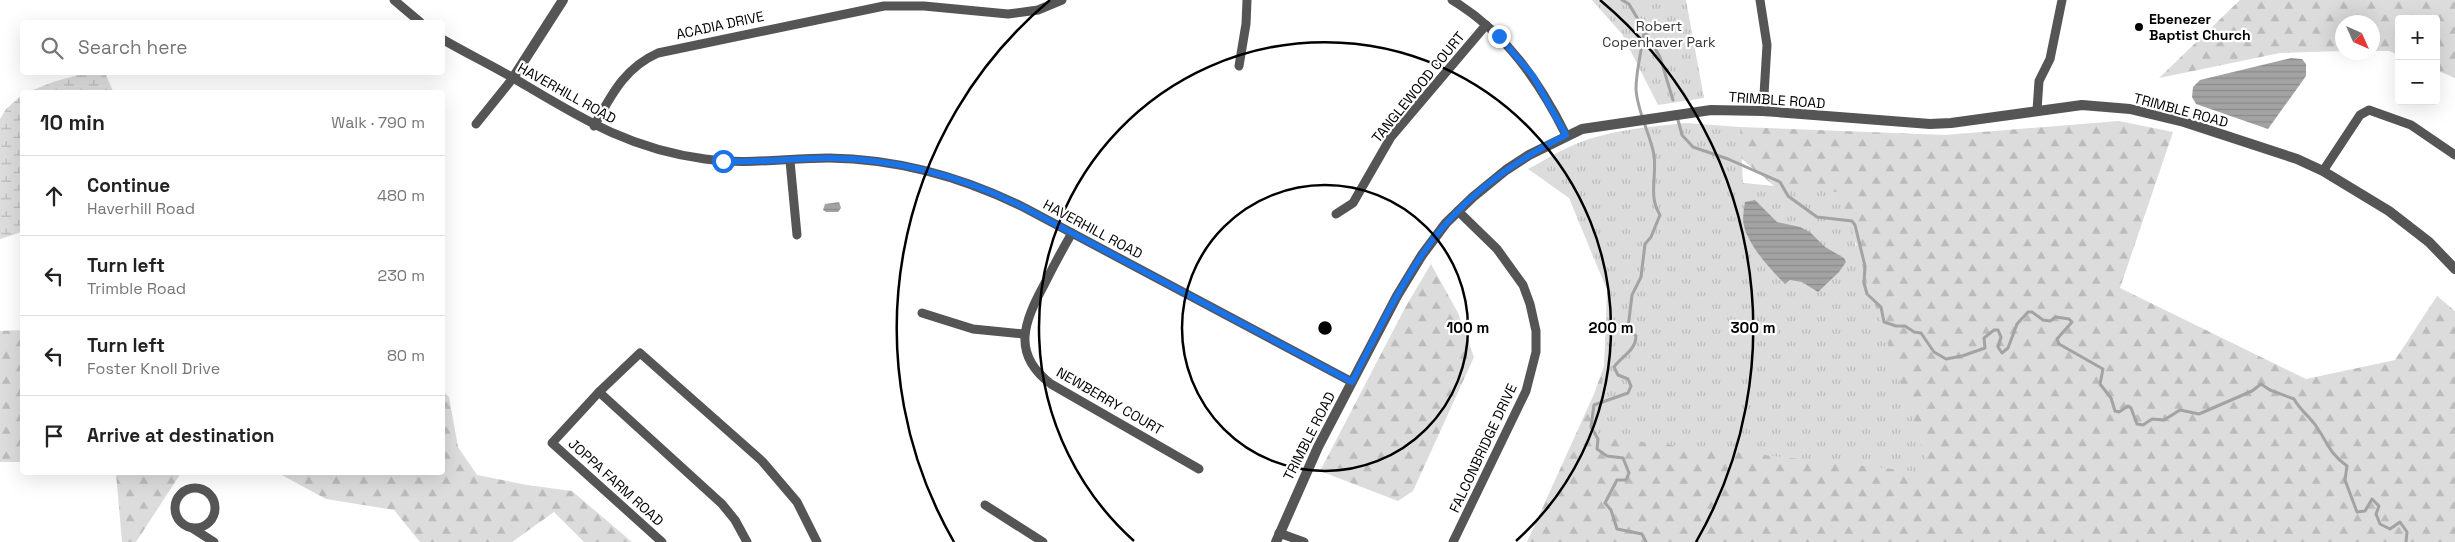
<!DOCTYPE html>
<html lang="en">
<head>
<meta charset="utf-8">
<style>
	:root { --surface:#fff; --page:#f6f6f6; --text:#222; --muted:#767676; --line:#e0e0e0 }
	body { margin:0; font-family:"Space Grotesk",sans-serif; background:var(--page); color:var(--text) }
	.controls { position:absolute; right:15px; top:15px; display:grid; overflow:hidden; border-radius:5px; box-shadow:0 5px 20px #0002 }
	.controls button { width:45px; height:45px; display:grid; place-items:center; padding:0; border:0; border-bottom:1px solid var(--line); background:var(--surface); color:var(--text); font:25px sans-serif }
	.compass { position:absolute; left:2335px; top:15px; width:45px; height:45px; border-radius:50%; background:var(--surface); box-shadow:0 5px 20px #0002; rotate:135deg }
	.stop { position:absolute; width:15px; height:15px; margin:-11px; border:4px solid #1a73e8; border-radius:50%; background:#fff }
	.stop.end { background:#1a73e8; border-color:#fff; box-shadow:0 1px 5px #0008 }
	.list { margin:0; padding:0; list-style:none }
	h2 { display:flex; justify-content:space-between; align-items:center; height:65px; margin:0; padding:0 20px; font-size:21px }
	h2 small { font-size:16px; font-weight:400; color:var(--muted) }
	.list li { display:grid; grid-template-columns:32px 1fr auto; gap:15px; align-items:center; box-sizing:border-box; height:80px; padding:0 20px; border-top:1px solid var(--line) }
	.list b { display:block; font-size:19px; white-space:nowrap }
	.list p { margin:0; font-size:16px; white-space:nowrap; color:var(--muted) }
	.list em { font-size:16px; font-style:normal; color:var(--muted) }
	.icon { flex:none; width:28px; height:28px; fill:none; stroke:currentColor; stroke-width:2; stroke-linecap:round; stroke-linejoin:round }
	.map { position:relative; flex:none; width:2455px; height:542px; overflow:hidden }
	.search { position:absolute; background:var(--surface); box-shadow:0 5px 20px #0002; left:20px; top:20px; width:425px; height:55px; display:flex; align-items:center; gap:12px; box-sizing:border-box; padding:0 18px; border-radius:5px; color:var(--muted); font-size:19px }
	.panel { position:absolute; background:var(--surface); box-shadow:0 5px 20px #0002; left:20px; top:90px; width:425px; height:385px; border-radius:5px }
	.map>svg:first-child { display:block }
</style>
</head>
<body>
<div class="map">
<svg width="2455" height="542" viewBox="0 0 2455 542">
	<defs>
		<pattern id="forest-firs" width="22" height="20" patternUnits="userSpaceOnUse" patternTransform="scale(1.25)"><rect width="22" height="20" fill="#dcdcdc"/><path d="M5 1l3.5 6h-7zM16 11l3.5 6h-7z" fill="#bbb"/></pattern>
		<pattern id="wetland-marsh" width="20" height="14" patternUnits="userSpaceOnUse" patternTransform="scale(1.25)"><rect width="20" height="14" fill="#dcdcdc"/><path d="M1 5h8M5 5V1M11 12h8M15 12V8" fill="none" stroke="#bbb"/></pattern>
		<pattern id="park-tufts" width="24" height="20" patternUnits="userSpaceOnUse" patternTransform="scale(1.25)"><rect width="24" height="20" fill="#dcdcdc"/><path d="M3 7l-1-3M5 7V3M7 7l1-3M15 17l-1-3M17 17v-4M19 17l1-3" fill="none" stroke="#bbb"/></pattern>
		<pattern id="water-rules" width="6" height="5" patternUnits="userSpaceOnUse" patternTransform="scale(1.25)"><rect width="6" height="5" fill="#a3a3a3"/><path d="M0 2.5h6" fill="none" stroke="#8b8b8b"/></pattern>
	</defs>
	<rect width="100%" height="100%" fill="#fff"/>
	<!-- forest -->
	<g fill="url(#forest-firs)">
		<polygon points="2240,0 2455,0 2455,78 2436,70 2436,19 2399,19 2399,55 2389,51 2373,51 2372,22 2342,22 2342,51 2280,53 2159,78"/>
		<polygon points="2119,121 2173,132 2120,288 2306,379 2395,360 2437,296 2455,311 2455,542 1527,542 1594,394 1640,265 1843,272 1857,244 1797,205 1720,141 1740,127 1945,135"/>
		<polygon points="1431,264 1458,313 1474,357 1413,491 1398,501 1320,471 1406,306"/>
		<polygon points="22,330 22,462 0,462 0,331"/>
		<polygon points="443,391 449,397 458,447 477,475 527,485 572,491 632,542 584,542 554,512 512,542 420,542 394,510 326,499 278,473 442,472"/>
		<polygon points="116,473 181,473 136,542 122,542"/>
	</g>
	<!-- wetland -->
	<g fill="url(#wetland-marsh)">
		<polygon points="85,73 105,73 113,91 118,92 28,92 53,82"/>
		<polygon points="22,95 22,232 0,239 0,119 6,109"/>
	</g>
	<!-- park -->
	<g fill="url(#park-tufts)">
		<polygon points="1592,0 1686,0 1704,98 1658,105 1622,34"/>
		<path d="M1686,123l54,4 3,56 95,9 92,281 -334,-36 8,-70 3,-77 -38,-92 -41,-29c14,-7 27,-16 41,-22 36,-17 79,-20 117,-24z"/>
	</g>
	<!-- water -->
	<g fill="url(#water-rules)">
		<polygon points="2291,58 2302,59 2306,64 2306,76 2268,129 2196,104 2192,97 2193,87 2200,80"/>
		<path d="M1755,200l22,22 23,5 10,5 15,15 19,11 2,4 -7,10 -21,20 -16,-10 -12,-2 -5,4c-15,-15 -36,-38 -41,-58 -2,-7 0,-17 1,-24z"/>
		<polygon points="839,202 841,208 838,212 826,212 823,210 825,204"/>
	</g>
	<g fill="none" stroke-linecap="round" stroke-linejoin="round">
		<!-- stream -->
		<g stroke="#a3a3a3" stroke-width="3">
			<polyline points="1622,0 1629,4 1660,57 1673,100"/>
			<path d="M1644,31c-2,19 -8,39 -8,58 1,22 14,44 18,66 3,22 -6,41 6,60l-9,22 -6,7 -4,33 -9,18 -4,33 8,8c0,14 -14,20 -22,31l4,8 10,4 3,7 -3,7 -34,12 -3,22 7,12 -1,10 10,7 16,2 6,15 -3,7h-9l-12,23 6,7 6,19 25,5 4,8"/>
			<path d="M1678,120l4,15 11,12 35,12 52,23 8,14 29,21 35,4 3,4 10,41 -1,17 3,11 14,13 3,15 12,4h9l9,6 7,1 13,19 12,7 16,-3 23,-8 -1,-10 10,-8h4l3,7 -3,10 4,6 6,-5 9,-24 11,-12h4l11,8 7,1 6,-4 13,2 3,3 -15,17 2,5 44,25 -3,15 11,14 4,13 4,1 9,-6 3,2 6,16 6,1 9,-6 12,1 16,-10 19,4 53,-23 9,-7 9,6 24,9c6,11 15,17 22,27 12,17 13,27 31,40l-2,14 12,32 8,-1 7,-12 7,7 -3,8 4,10 10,5 10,-7 7,10 -1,10"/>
		</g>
		<!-- minor -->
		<g stroke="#555" stroke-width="9">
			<polyline points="394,0 420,22"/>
			<path d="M1452,0c53,32 87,81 114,135"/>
			<polyline points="1760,0 1767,45 1763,111"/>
			<path d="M442,39c24,14 49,26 73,40 64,38 113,70 190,80 42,6 82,-1 124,-1 69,1 134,19 196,50l327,174"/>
			<polyline points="1239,66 1246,24 1247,0"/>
			<polyline points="2037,110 2039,81 2050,59 2062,0"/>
			<polyline points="476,124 513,78"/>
			<path d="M594,126c17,-30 30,-58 64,-73l226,-47h40l84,8 30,-4 24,-10"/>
			<polyline points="790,161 797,235"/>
			<polyline points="2323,171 2360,115 2369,110 2411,125 2455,155"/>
			<polyline points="1336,214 1353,203 1391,137 1486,25"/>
			<path d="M1072,233c-10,17 -19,34 -28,52 -20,37 -33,69 7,99l148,85"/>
			<polyline points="922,313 973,329 1024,334"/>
			<polyline points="599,392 722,504 735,520 747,542"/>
			<circle cx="195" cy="508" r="20"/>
			<polyline points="985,505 1043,542"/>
			<polyline points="192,528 214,542"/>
			<polyline points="1279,533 1304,542"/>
			<polyline points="662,542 552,443 599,392 640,353 762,461 797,502 817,542"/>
			<polyline points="1453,542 1526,391 1536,352 1536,331 1530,304 1523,285 1497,249 1458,211"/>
		</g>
		<!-- tertiary -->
		<g stroke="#555" stroke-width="10">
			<polyline points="513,78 563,0"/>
			<polyline points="1276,542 1318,447 1397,296 1422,255 1446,223 1473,197 1506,170 1529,155 1582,129 1711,110 1763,111 1930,124 1951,123 2082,105 2130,109 2184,122 2297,159 2323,171 2389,211 2429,242 2455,269"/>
		</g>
	</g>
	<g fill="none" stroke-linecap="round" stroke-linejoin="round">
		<!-- route -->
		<path stroke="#1a73e8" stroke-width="6" d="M723,161c36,2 71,-3 107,-3 69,1 134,19 195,50l327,174c22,-43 43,-87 70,-127 35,-53 88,-92 144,-120l-33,-59 -34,-40"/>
	</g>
	<!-- distance rings -->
	<g fill="none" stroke="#000" stroke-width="2.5">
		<circle cx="1325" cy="328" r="143"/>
		<path d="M1134 541A286 286 0 1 1 1516 541"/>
		<path d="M954 542A428 428 0 0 1 1050 0M1600 0A428 428 0 0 1 1696 542"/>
	</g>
	<!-- markers -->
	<circle fill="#000" stroke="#fff" stroke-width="2" cx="2139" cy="27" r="5"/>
	<g text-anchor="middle" stroke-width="4.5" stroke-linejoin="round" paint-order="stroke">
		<!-- poi labels -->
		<g font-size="14" font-weight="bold" fill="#000" stroke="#fff" text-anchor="start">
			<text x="2149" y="24">Ebenezer<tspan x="2149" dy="16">Baptist Church</tspan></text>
		</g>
		<!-- street labels -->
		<g font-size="14" fill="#000" stroke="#fff">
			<text transform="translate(720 25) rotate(-12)" y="5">ACADIA DRIVE</text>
			<text transform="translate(1418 87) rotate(-51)" y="5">TANGLEWOOD COURT</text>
			<text transform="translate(567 93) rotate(29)" y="5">HAVERHILL ROAD</text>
			<text transform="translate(1777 100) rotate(4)" y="5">TRIMBLE ROAD</text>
			<text transform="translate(2181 110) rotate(15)" y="5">TRIMBLE ROAD</text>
			<text transform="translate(1093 229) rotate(28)" y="5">HAVERHILL ROAD</text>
			<text transform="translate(1110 401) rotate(30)" y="5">NEWBERRY COURT</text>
			<text transform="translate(1309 436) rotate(-63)" y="5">TRIMBLE ROAD</text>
			<text transform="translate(1483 448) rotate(-65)" y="5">FALCONBRIDGE DRIVE</text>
			<text transform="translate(616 482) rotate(42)" y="5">JOPPA FARM ROAD</text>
		</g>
		<!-- park labels -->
		<g font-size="14" fill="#333" stroke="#fff">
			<text x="1659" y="31">Robert<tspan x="1659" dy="16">Copenhaver Park</tspan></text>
		</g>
	</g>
	<circle cx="1325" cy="328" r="8" fill="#000" stroke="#fff" stroke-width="2.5"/>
	<g font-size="15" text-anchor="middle" font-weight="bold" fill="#000" stroke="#fff" stroke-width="4.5" stroke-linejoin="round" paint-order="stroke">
		<text x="1468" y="333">100 m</text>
		<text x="1611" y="333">200 m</text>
		<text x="1753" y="333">300 m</text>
	</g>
</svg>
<div class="controls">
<button>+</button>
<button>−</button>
</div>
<svg class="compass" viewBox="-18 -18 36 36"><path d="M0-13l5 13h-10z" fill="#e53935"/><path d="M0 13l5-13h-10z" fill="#767676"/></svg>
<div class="stop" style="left:723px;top:161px"></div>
<div class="stop end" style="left:1499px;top:36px"></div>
<div class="search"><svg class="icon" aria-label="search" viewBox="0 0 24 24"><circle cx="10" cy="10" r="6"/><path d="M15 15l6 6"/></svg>Search here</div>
<section class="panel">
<h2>10 min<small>Walk · 790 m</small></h2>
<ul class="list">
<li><svg class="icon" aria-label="ahead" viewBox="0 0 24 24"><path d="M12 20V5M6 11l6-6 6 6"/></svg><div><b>Continue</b><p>Haverhill Road</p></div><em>480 m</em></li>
<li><svg class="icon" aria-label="left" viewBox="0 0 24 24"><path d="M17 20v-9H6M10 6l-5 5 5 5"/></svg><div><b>Turn left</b><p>Trimble Road</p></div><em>230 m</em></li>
<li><svg class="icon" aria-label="left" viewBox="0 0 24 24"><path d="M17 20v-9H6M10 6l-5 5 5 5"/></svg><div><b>Turn left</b><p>Foster Knoll Drive</p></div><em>80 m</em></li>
<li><svg class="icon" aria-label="arrive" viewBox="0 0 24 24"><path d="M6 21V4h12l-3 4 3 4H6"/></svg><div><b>Arrive at destination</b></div></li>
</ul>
</section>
</div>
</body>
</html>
